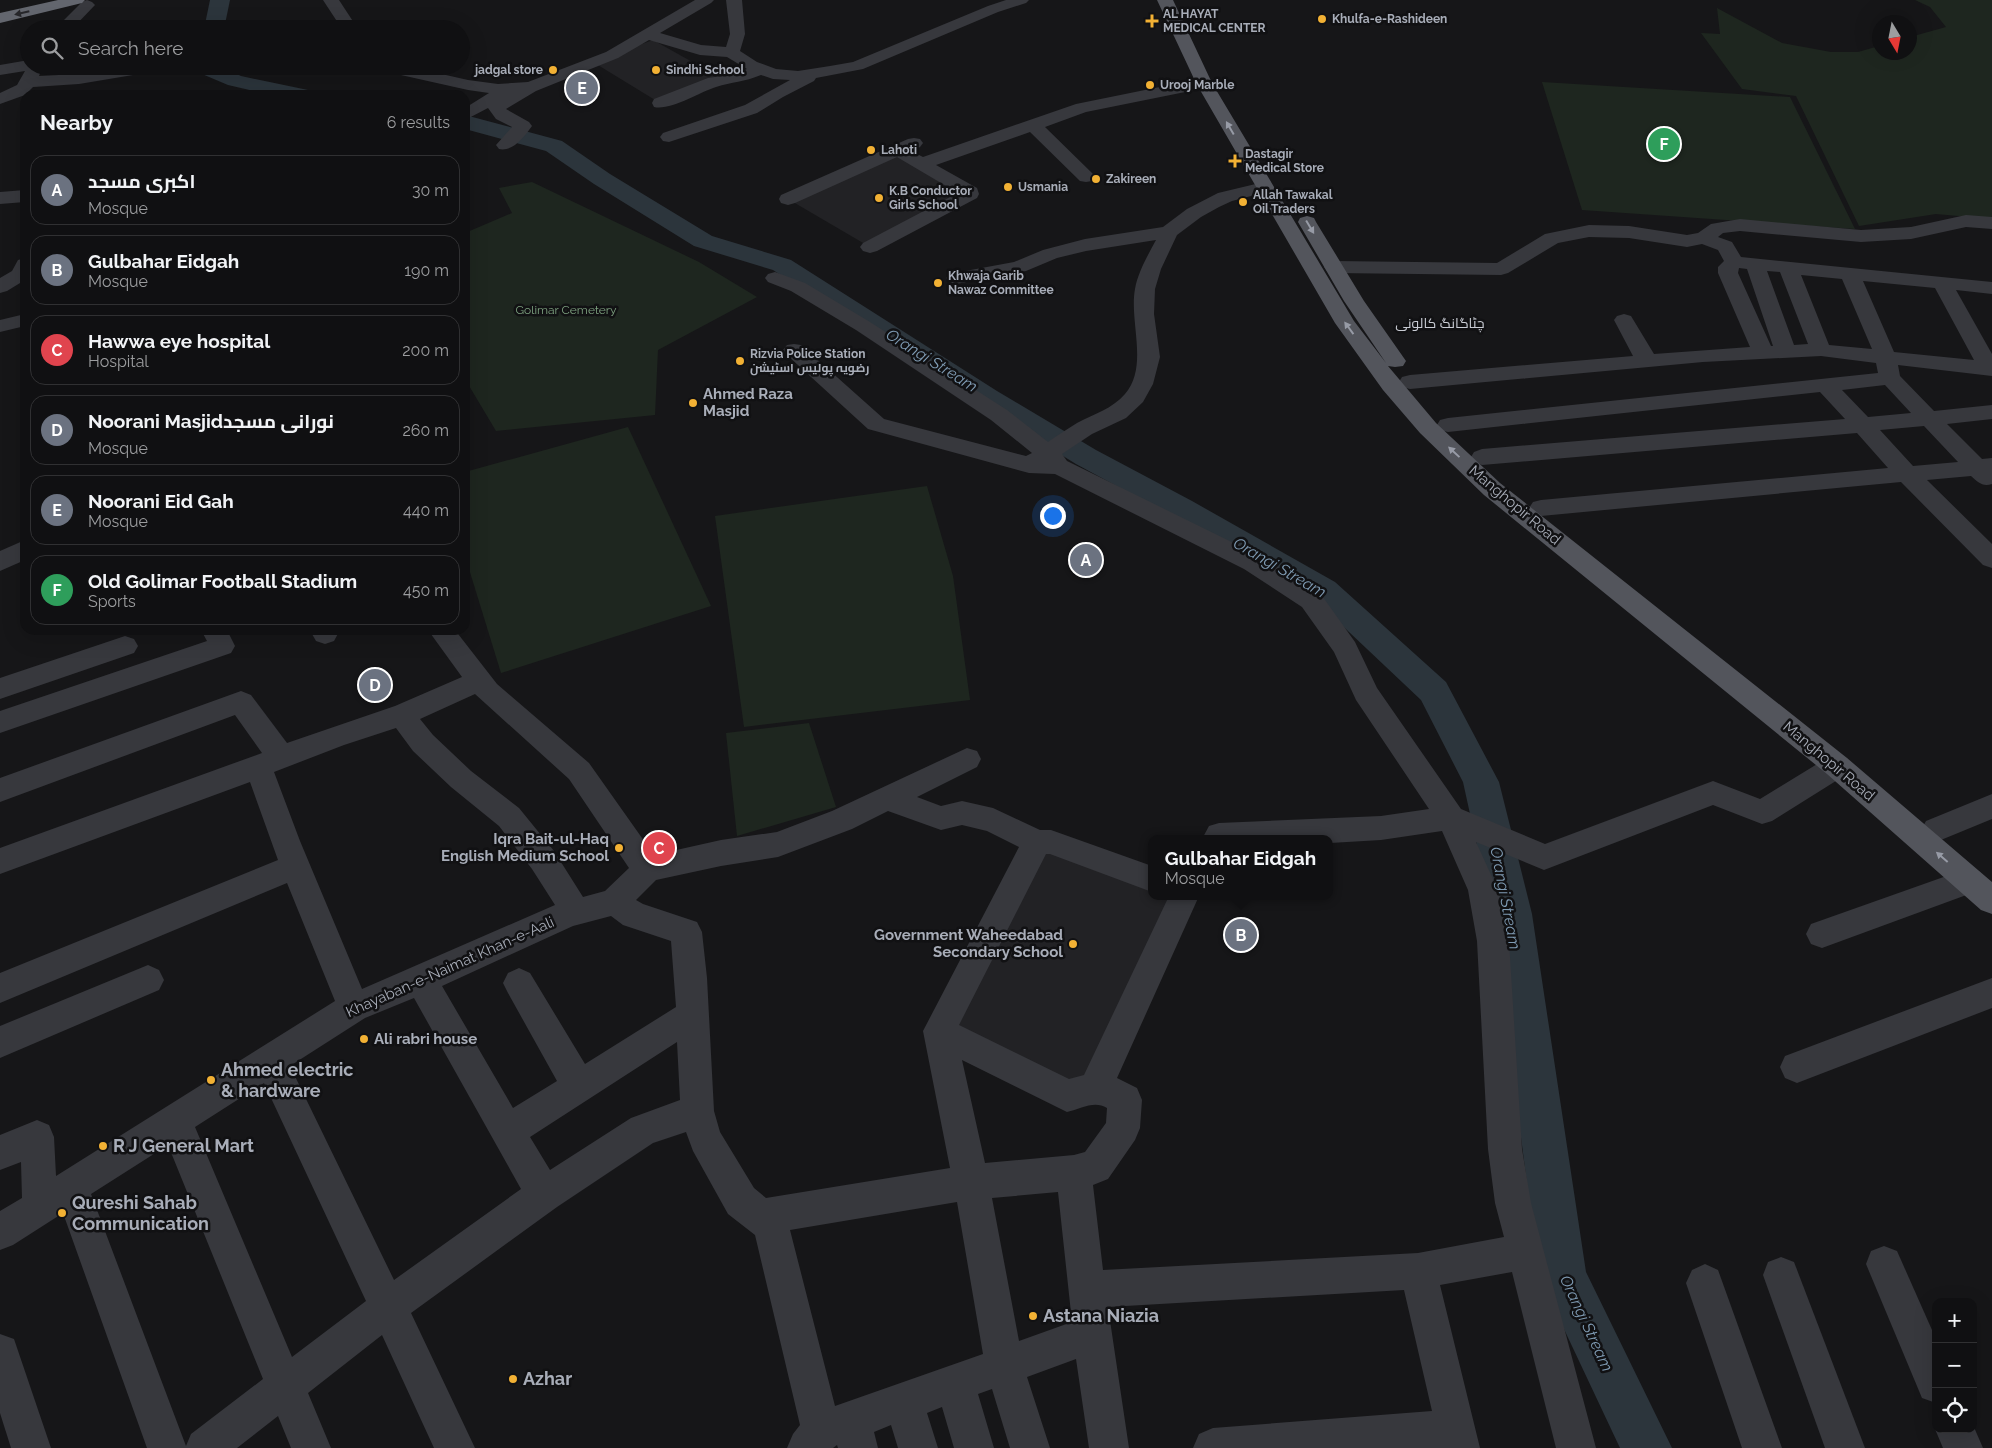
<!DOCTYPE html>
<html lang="en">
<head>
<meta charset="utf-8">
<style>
	:root { --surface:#101012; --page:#1e1e20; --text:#f1f3f6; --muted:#9c9d9f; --line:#303032; --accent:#f2b134 }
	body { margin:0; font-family:Raleway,Cairo,sans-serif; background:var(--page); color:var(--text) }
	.controls { position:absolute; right:15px; bottom:15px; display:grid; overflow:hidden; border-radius:10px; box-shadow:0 5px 20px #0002 }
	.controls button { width:45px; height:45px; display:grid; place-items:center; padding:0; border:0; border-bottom:1px solid var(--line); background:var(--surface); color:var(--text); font:25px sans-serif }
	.compass { position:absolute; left:1872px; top:15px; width:45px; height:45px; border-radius:50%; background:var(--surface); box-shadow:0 5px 20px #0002; rotate:170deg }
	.you { position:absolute; left:1052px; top:515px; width:18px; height:18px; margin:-12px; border:4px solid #fff; border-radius:50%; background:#1a73e8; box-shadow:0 0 0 8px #1a73e833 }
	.badge { display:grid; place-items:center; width:32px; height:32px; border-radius:50%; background:var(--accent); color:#fff; font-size:16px; font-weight:700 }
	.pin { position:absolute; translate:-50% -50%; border:2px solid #fff; box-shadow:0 1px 5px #0006 }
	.popup { position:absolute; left:1148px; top:835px; width:185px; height:65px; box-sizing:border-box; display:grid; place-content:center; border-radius:10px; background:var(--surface); filter:drop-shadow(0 1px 4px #0005); font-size:16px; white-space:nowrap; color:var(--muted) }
	.popup b { font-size:19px; color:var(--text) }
	.popup::after { content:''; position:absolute; left:50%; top:100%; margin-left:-10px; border:10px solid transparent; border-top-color:var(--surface) }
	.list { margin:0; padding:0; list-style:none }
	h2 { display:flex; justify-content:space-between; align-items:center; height:65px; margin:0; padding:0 20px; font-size:21px }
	h2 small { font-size:16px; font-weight:400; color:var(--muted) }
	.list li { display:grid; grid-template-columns:32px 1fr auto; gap:15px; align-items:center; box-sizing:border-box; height:70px; margin:0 10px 10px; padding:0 10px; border:1px solid var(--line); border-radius:15px }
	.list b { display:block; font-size:19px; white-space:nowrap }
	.list p { margin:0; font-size:16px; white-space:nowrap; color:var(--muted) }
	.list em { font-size:16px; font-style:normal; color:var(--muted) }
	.icon { flex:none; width:28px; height:28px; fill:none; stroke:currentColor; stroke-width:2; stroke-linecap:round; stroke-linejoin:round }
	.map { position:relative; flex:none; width:1992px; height:1448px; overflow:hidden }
	.search { position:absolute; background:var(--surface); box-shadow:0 5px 20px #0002; left:20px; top:20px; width:450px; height:55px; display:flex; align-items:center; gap:12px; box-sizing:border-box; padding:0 18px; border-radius:28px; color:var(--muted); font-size:19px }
	.panel { position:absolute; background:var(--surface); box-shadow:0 5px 20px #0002; left:20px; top:90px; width:450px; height:545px; border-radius:15px }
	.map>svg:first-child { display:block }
</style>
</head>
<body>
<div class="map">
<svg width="1992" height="1448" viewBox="0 0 1992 1448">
	<rect width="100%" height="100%" fill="#161618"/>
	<!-- built -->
	<g fill="#222225">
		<polygon points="653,40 721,78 660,103 593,62"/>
		<polygon points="897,150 970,192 870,247 788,199"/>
		<polygon points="1051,842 1152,879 1152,896 1184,896 1082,1092 939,1031"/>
	</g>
	<!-- green -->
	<g fill="#1e261f">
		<polygon points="1915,0 1992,0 1992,219 1936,214 1859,226 1796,96 1742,89 1701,33 1720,34 1717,8 1782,43 1831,52 1858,52 1879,46 1880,52 1910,52 1910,37 1946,27 1930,7"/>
		<polygon points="1542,82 1790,97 1855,229 1582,210"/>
		<polygon points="532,182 699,262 757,297 658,350 655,415 496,431 465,379 465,233 512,213 499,188"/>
		<polygon points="628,427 711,606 501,673 465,556 465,472"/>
		<polygon points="927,486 953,576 970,700 744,727 715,516"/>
		<polygon points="809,723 836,807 737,836 726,733"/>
	</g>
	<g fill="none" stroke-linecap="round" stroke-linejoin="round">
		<!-- river -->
		<g fill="#2c353c" fill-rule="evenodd">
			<polygon points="210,0 230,0 224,29 204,29"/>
			<polygon points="199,66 219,66 241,76 308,90 311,95 271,95 228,85 202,74"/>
			<polygon points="465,115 562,141 610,174 712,236 791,260 997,391 1096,450 1192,501 1335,582 1446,682 1499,782 1532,914 1586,1272 1672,1448 1620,1448 1539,1276 1492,914 1463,782 1421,700 1313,598 1170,515 1076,464 977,403 773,270 694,246 594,184 546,151 465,129"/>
		</g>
		<!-- minor -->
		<g fill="#37383d" fill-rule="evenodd">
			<polygon points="87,0 92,2 95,5 72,29 55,29 82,2"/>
			<polygon points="323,0 339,0 358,29 342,29"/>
			<path d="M695,0h19l-3,3 -51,30 41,12 25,2 4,-13 -4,-34h16l3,34 -5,17 17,11 19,7 22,2 32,-5 23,-4 135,-56 18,-6h23l-3,3 -28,9 -135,57 -47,9 -2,3 -31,16 -26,16 -88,29 -6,-1 -3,-4 3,-4 82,-28 45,-25 -17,-1 -12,-4c-17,7 -29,7 -45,12 -16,5 -46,24 -62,20l-2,-4 2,-4 54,-21 27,-4 12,-5 -20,-12 -27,-2 -51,-15 -31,18 -82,33 -30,18 23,13 3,4c-8,11 -19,26 -33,23l-3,-4 16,-18 -16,-8 -8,-11 -23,12v-12l24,-15 -21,-3 -85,-19 -6,-2 -2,-3h31l62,14 30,4 30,-2 78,-30z"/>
			<polygon points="29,60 29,66 43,66 39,76 79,74 126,66 165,66 163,69 157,71 79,84 33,87 25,95 0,104 0,93 17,85 25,71 0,75 0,65"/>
			<polygon points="1204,78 1210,79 1212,83 1210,87 1086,112 1045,127 1092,173 1095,177 1092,181 1086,182 1080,181 1030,132 936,165 977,188 979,194 977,198 877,251 870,253 863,251 860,247 863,243 958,193 897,157 795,203 788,205 781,203 779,199 781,195 908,139 914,138 920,139 923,143 920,147 911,151 923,157 1076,104"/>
			<path d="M1264,182l6,1 3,4 -3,4 -38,10 -13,6 -18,10 -24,18 -16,34 -6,20 -1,25 6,43 -7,27 -10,18 -17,16 -34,16 -30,20 5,7 195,96 58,36 35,49 22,46 84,121 84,35 168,-63 47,18 67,-41 10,-3 10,3 4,8 -4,8 -75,47 -10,3 -49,-19 -169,65 -68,-28 22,48 11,51 13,208 9,54 65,245h-40l-44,-176 -72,13 40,163h-287l6,-14 14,-6 219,-17 -28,-121 -296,17 21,141h-40l-13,-89 -49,18 23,71h-40l-18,-59 -14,5 16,54h-40l-12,-41 -15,6 11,35h-40l-7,-23 -17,7 4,16h-40l-1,-3 -4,3h-46l6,-14 7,-9 -45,-190 -27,-21 -35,-63 -7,-19 -33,11 -96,64 -146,106 64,135h-41l-52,-113 -74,58 23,55h-40l-13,-32 -41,32h-90l-84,-235 -50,32 -13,5v-39l22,-13 -1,-36 -21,8v-35l37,-15 12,5 5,12 2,39 279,-175 -48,-118 -287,120v-30l278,-113 -28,-78 -250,92v-26l262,-95 -27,-38 -235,87v-24l241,-87 10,4 36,48 108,-37 67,-29 -34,-47h27l42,54 92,79 65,92 67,-15 56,-8 55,-21 135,-63 10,3 4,8 -4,8 -60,30 24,9 21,-5 31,7 47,22h11l101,36v26l-102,-38h-4l-87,171 110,54 15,-4 85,-179h30l-82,182 20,10 5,12 -2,28 -5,12 -27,39 -15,6 10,85 315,-17 86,-16 -9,-34 -7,-54 -11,-208 -9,-51 -26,-59 -61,9 -51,3v-4h-128l7,-13 10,-3 162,-7 48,-7 -73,-109 -22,-48 -32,-45 -58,-38 -189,-95 -26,-1 -161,-44 -81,-74 -4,-5 4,-5 7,-1 7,1 83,74 142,37 6,-3 -41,-33 -135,-90 -65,-39 -23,-9 -3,-4 3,-4 7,-2 30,11 65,39 137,88 41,32c9,-6 19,-13 29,-19 17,-9 35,-14 48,-29 24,-28 4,-72 10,-105 3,-17 13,-34 21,-49l-70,11 -29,7 -31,13 -70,13 -7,-2 -3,-4 3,-4 65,-12 29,-12 42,-11 78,-12 24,-18 31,-16zM475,694l94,85 60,89 -24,23 -22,6 -29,-46 -35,-43 -48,-37 -38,-36 -13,-16zM396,728l17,23 38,36 48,39 33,43 23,36 -193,84 -62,-148 -26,-69 70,-27zM888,811l53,19 21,-5 25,6 32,16 -96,184 27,137 -184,30 -12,-10 -34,-56 -6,-21 -7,-133 -5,-46 -5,-10 -54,-18 -7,-4 20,-20 65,-14 57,-9 74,-28zM611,916l12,9 48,16 5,66 -91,57 -55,-91 -11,-5 -11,5 -5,10 5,10 49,88 -44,27 -71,-122 131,-60zM414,998l107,191 -127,91 -104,-214 75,-48zM677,1042l3,58 -49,18 -81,52 -20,-33zM962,1060l105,52c14,-3 27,-12 40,-4l-1,15 -21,29 -11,3 -89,8zM264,1083l102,218 -74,56 -97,-230zM168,1145l95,234 -72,55 -5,12 -95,-252zM1058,1192l14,130 -53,19 -27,-143zM957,1202l26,152 -148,52 -45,-176z"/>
			<polygon points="25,190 25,202 0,204 0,192"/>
			<path d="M1966,215l26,2v12l-26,-2 -55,12 -50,3 -121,-11 -17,2 -5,4 14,5 9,15 251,25v12l-36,-4 36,64v22l-94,-11 2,11 34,35 58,-6v14l-45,5 35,35 10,-1v26c-10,3 -14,-2 -21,-8l-44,4 65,64v24l-9,-3 -82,-83 -360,34 -8,-2 -4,-6 4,-6 8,-2 347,-32 -31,-35 -375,32 -8,-3 -3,-5 3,-5 8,-3 363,-30 -25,-27 -372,40 -8,-2 -3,-5 3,-5 8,-2 430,-45 -2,-10 -55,-7 -118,6 -293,27 -8,-2 -3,-5 3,-5 8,-2 223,-19 -19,-36 3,-4 7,-2 7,2 23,38 96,-7 -32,-74v-6l6,-6 -6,-11 -16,-6 -15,3 -58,-9 -40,-1 -31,6 -50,30 -7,2 -167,-2 -7,-2 -3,-4 3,-4 7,-2 163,2 48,-29 44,-9 40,1 58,9 11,-2 13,-9 29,-5 121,11 50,-3zM1739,268l8,1 26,77h-2l-33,-73zM1767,271l13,1 28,72 -14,1zM1801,275l41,4 30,70 -43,-4zM1863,281l72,7 39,72 -80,-8zM1885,385l26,28 -43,4 -26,-27zM1924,426l34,36 -45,4 -33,-36z"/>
			<polygon points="25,258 25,280 7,291 0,293 0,278 12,271 18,260"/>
			<polygon points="25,314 25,326 0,332 0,320"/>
			<polygon points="25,540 25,560 0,571 0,551"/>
			<polygon points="201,630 227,630 235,646 231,653 0,733 0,711 207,641"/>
			<polygon points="314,630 340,630 334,641 325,644 316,641 312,634"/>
			<polygon points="125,636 134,639 138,646 134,653 0,699 0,678"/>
			<polygon points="1992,794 1992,819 1936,842 1926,839 1921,830 1926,821"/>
			<polygon points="1969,868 1980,872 1984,881 1980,890 1822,948 1811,944 1806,934 1811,924"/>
			<polygon points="148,965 159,970 164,980 159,990 0,1058 0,1026"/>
			<polygon points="1992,978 1992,1008 1797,1083 1785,1078 1780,1067 1785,1056"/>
			<polygon points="1884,1246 1897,1251 1936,1339 1936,1403 1922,1398 1866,1264 1871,1251"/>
			<polygon points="1781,1257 1794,1262 1865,1448 1825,1448 1763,1275 1768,1262"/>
			<polygon points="1705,1264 1718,1270 1782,1448 1742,1448 1686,1283 1692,1270"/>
			<polygon points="0,1334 14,1339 51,1448 11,1448 0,1413"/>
			<polygon points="1973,1425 1983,1448 1943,1448 1935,1429 1973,1429"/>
		</g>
		<!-- major -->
		<polygon fill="#53555c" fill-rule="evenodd" points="1157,0 1173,0 1212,83 1354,321 1386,363 1344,301 1298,222 1300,218 1307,216 1314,218 1316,222 1364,301 1406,361 1403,366 1395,367 1388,366 1436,423 1500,483 1847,758 1992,882 1992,914 1981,910 1827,774 1484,495 1420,433 1383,390 1335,323 1196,83"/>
		<!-- highway -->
		<polygon fill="#63666e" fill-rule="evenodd" points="58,0 85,0 82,3 0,23 0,13"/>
	</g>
	<!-- one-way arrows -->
	<defs><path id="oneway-solid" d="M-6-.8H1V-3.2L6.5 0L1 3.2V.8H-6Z" transform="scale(1.25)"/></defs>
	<use fill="#26262a" href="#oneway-solid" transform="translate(22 13) rotate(167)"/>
	<g fill="#979ba6">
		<use href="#oneway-solid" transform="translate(1230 128) rotate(-120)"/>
		<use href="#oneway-solid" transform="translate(1310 227) rotate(59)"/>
		<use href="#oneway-solid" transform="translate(1349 328) rotate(-126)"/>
		<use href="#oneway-solid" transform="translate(1454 452) rotate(-137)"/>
		<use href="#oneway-solid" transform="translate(1942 857) rotate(-139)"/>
	</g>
	<!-- markers -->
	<g fill="#f2b134" stroke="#111113" stroke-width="2">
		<circle cx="1322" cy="19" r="5"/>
		<path d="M1149.5 13.5h5v5h5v5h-5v5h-5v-5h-5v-5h5z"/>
		<circle cx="553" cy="70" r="5"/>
		<circle cx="656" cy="70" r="5"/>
		<circle cx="1150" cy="85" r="5"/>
		<circle cx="871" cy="150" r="5"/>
		<path d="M1232.5 153.5h5v5h5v5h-5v5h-5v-5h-5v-5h5z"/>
		<circle cx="1096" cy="179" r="5"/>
		<circle cx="1008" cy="187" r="5"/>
		<circle cx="879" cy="198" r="5"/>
		<circle cx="1243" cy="202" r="5"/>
		<circle cx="938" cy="283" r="5"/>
		<circle cx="740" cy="361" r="5"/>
		<circle cx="693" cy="403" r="5"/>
		<circle cx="619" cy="848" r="5"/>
		<circle cx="1073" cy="944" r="5"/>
		<circle cx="364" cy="1039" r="5"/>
		<circle cx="211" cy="1080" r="5"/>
		<circle cx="103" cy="1146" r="5"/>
		<circle cx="62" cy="1213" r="5"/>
		<circle cx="1033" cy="1316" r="5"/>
		<circle cx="513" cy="1379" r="5"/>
	</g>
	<g text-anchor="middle" stroke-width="5" stroke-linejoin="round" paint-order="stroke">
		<!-- far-poi labels -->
		<g font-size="12" font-weight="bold" fill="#a8adb8" stroke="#111113" text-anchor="start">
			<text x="1163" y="18">AL HAYAT<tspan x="1163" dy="14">MEDICAL CENTER</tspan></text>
			<text x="1332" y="23">Khulfa-e-Rashideen</text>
			<text x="543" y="74" text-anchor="end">jadgal store</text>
			<text x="666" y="74">Sindhi School</text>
			<text x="1160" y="89">Urooj Marble</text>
			<text x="881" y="154">Lahoti</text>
			<text x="1245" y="158">Dastagir<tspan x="1245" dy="14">Medical Store</tspan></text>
			<text x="1106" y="183">Zakireen</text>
			<text x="1018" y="191">Usmania</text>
			<text x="889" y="195">K.B Conductor<tspan x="889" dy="14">Girls School</tspan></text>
			<text x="1253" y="199">Allah Tawakal<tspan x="1253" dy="14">Oil Traders</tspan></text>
			<text x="948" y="280">Khwaja Garib<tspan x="948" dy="14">Nawaz Committee</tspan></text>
			<text x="750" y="358">Rizvia Police Station<tspan x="750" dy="14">رضویہ پولیس اسٹیشن</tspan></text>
		</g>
		<!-- far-park labels -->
		<g font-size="12" fill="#7fa381" stroke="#111113">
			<text x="566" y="314">Golimar Cemetery</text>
		</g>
		<!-- far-neighbourhood labels -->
		<g font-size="14" fill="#c9ccd4" stroke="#111113">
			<text x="1440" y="328">چٹاگانگ کالونی</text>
		</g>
		<!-- poi labels -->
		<g font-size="15" font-weight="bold" fill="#a8adb8" stroke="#111113" text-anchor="start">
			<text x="703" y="399">Ahmed Raza<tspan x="703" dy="17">Masjid</tspan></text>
			<text x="609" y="844" text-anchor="end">Iqra Bait-ul-Haq<tspan x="609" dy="17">English Medium School</tspan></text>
			<text x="1063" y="940" text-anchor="end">Government Waheedabad<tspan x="1063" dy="17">Secondary School</tspan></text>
			<text x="374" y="1044">Ali rabri house</text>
		</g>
		<!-- street labels -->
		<g font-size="15" fill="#a8adb8" stroke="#111113">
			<text transform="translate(1515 505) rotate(40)" y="5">Manghopir Road</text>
			<text transform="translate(1829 761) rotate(40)" y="5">Manghopir Road</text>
			<text transform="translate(450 967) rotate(-24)" y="5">Khayaban-e-Naimat Khan-e-Aali</text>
		</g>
		<!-- water labels -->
		<g font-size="16" font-style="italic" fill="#7f9bb3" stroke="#111113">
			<text transform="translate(932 360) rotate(32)" y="6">Orangi Stream</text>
			<text transform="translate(1280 567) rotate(30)" y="6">Orangi Stream</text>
			<text transform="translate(1506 898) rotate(79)" y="6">Orangi Stream</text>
			<text transform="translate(1587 1323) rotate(65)" y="6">Orangi Stream</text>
		</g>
		<!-- near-poi labels -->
		<g font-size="18" font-weight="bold" fill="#a8adb8" stroke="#111113" text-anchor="start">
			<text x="221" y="1076">Ahmed electric<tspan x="221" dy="21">&amp; hardware</tspan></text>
			<text x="113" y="1152">R J General Mart</text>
			<text x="72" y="1209">Qureshi Sahab<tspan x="72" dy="21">Communication</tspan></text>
			<text x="1043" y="1322">Astana Niazia</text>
			<text x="523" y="1385">Azhar</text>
		</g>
	</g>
</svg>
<div class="controls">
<button>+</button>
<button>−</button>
<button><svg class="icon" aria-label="locate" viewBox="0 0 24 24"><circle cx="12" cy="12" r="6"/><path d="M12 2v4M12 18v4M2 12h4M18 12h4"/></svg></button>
</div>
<svg class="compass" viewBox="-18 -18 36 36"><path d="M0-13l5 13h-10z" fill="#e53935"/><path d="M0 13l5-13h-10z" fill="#9c9d9f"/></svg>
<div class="you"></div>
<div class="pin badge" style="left:1086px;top:560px;background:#6b7280">A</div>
<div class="pin badge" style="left:1241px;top:935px;background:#6b7280">B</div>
<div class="popup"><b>Gulbahar Eidgah</b>Mosque</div>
<div class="pin badge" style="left:659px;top:848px;background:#e0444e">C</div>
<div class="pin badge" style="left:375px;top:685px;background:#6b7280">D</div>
<div class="pin badge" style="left:582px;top:88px;background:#6b7280">E</div>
<div class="pin badge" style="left:1664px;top:144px;background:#2e9e5b">F</div>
<div class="search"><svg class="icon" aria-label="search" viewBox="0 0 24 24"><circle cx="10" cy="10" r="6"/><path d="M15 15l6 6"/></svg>Search here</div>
<section class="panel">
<h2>Nearby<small>6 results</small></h2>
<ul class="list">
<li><span class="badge" style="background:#6b7280">A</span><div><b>اکبری مسجد</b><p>Mosque</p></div><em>30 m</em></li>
<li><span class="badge" style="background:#6b7280">B</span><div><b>Gulbahar Eidgah</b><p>Mosque</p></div><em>190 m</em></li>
<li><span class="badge" style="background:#e0444e">C</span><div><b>Hawwa eye hospital</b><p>Hospital</p></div><em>200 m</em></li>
<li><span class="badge" style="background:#6b7280">D</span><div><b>Noorani Masjidنورانی مسجد</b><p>Mosque</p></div><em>260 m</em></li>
<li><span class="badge" style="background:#6b7280">E</span><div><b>Noorani Eid Gah</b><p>Mosque</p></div><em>440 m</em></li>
<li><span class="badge" style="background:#2e9e5b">F</span><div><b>Old Golimar Football Stadium</b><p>Sports</p></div><em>450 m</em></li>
</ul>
</section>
</div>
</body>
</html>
